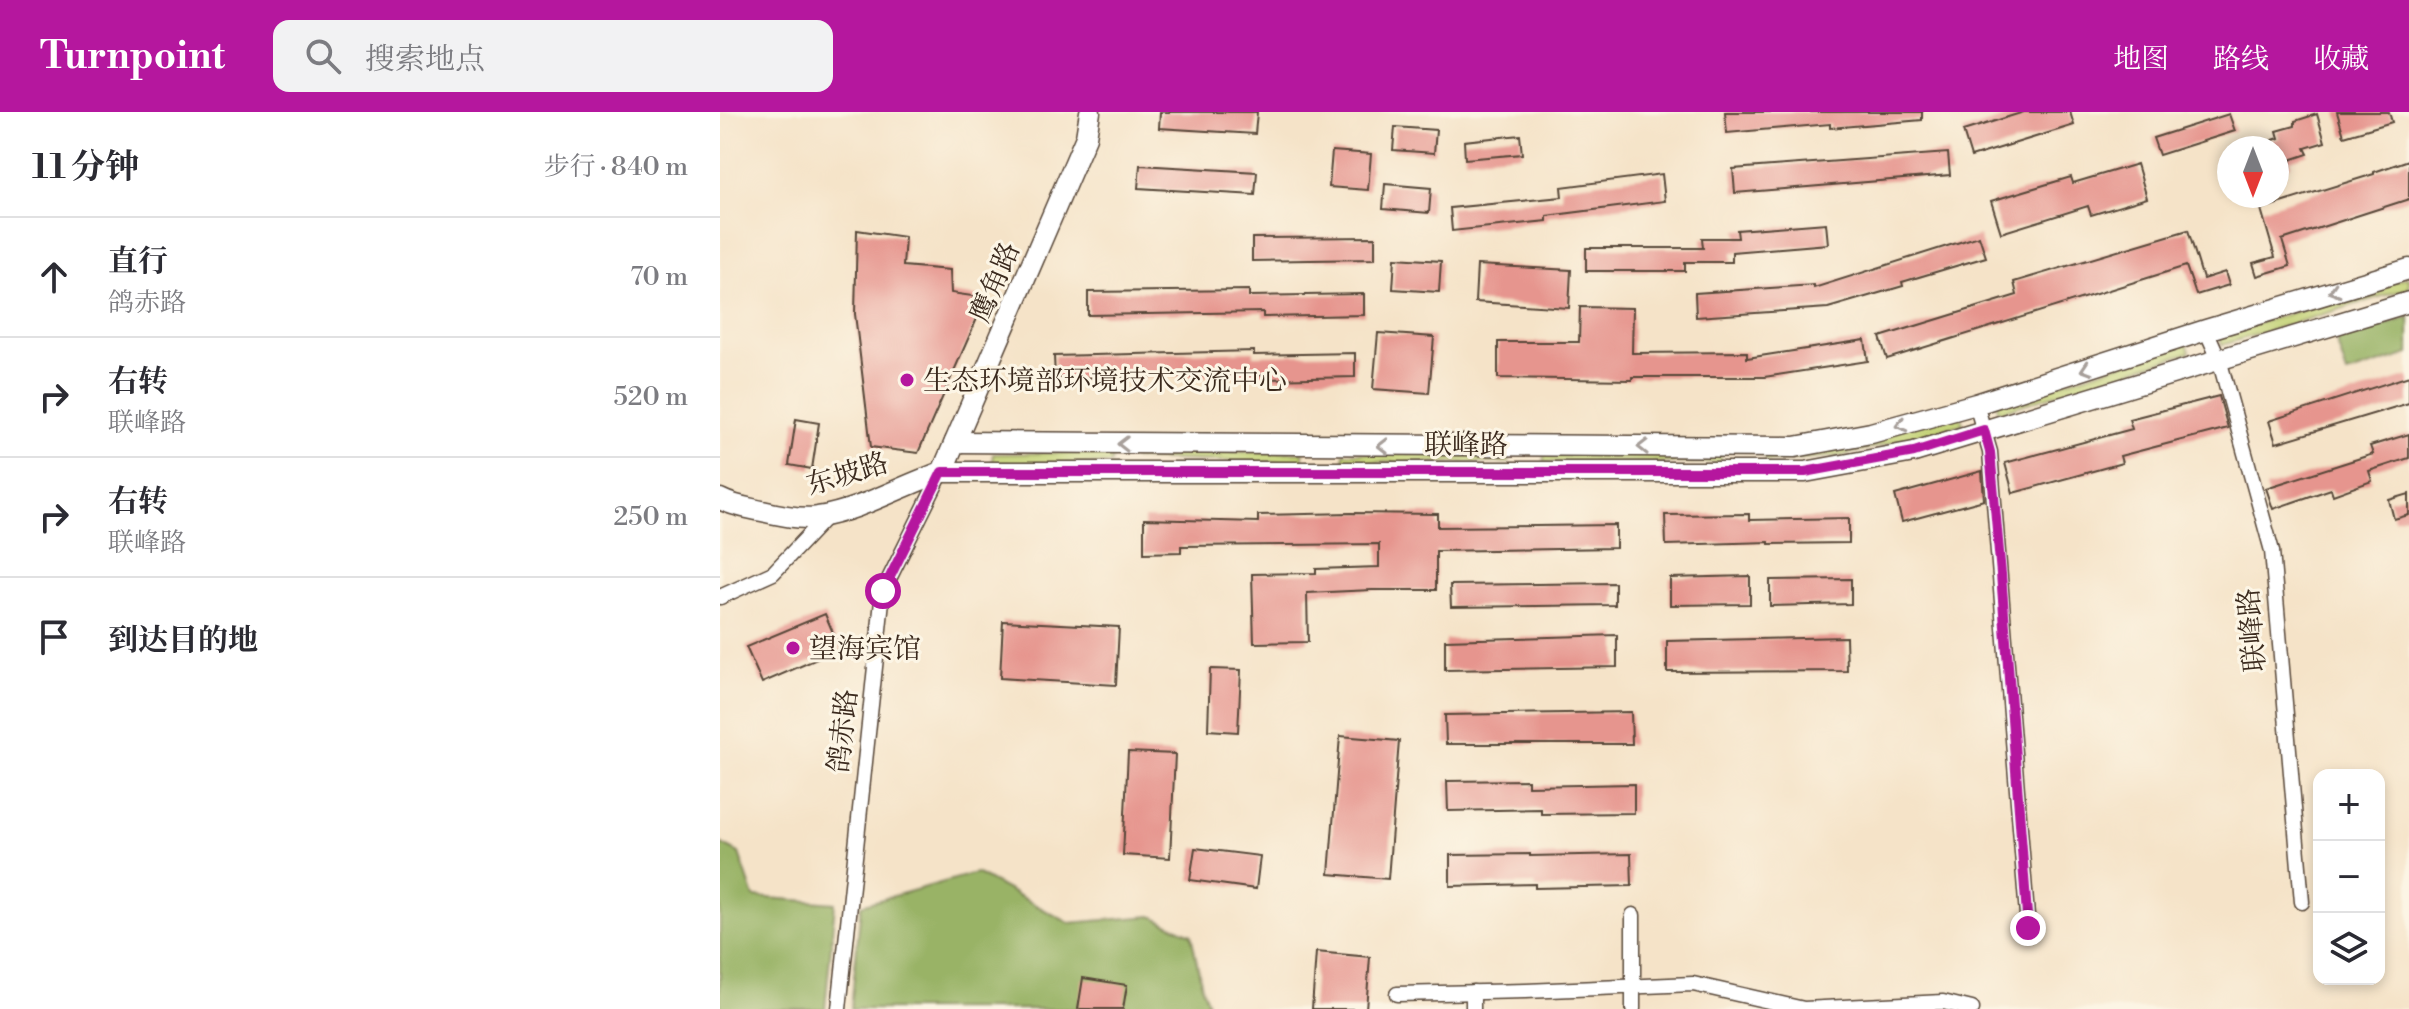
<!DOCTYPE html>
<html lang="zh">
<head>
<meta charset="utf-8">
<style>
	:root { --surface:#fff; --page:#f2f2f3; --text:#2b2b33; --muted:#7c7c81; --line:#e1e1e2; --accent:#b5179e }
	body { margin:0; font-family:"Libre Bodoni","Noto Serif SC",serif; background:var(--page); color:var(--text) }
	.controls { position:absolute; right:24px; bottom:24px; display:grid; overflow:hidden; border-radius:16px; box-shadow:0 4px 12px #0003 }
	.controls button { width:72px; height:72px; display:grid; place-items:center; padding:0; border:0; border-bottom:2px solid var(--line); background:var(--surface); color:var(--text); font:40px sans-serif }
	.compass { position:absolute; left:1497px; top:24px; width:72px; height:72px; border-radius:50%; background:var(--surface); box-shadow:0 4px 12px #0003; rotate:180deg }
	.stop { position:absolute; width:24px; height:24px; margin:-18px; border:6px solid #b5179e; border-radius:50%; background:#fff }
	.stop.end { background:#b5179e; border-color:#fff; box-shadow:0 2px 8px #0008 }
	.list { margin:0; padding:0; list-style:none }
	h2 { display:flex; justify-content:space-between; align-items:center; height:104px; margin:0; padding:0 32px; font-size:34px }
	h2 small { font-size:26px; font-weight:400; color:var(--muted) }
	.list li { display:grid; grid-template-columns:52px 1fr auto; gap:24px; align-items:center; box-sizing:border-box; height:120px; padding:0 32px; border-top:2px solid var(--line) }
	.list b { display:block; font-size:30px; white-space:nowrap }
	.list p { margin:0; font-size:26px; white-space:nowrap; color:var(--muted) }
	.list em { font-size:26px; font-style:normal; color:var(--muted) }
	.icon { flex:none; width:44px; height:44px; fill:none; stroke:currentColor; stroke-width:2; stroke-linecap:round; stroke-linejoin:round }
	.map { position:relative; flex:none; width:1689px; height:897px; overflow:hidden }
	header { display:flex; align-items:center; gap:48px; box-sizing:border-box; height:112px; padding:0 40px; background:var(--accent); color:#fff }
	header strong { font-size:38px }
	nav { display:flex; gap:44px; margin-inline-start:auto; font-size:28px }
	.search { width:560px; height:72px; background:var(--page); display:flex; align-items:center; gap:20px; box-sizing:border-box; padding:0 28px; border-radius:16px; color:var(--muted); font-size:30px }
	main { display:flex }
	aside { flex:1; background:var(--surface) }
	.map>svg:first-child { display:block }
</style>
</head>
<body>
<header>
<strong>Turnpoint</strong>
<div class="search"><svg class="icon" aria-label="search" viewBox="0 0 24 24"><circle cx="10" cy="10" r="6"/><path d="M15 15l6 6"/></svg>搜索地点</div>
<nav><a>地图</a><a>路线</a><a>收藏</a></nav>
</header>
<main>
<aside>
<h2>11 分钟<small>步行 · 840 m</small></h2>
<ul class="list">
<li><svg class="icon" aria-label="ahead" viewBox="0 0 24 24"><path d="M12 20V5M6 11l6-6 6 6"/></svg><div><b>直行</b><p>鸽赤路</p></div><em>70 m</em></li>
<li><svg class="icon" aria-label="right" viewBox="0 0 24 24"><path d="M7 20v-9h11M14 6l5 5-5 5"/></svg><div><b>右转</b><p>联峰路</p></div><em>520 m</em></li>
<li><svg class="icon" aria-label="right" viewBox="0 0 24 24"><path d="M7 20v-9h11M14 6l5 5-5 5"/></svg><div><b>右转</b><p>联峰路</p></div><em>250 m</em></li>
<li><svg class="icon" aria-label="arrive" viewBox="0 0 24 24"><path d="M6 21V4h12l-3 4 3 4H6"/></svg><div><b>到达目的地</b></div></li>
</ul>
</aside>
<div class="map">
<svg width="1689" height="897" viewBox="0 0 1689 897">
	<rect width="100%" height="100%" fill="#fcf5e5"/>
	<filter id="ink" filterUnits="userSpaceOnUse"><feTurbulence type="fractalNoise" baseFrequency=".0125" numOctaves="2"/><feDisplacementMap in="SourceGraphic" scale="16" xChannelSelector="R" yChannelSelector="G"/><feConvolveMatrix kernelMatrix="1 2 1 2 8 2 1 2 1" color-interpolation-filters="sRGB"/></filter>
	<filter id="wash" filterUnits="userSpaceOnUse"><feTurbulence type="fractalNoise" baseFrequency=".006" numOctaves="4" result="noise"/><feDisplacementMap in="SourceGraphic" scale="32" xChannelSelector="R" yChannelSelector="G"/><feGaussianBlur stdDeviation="1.8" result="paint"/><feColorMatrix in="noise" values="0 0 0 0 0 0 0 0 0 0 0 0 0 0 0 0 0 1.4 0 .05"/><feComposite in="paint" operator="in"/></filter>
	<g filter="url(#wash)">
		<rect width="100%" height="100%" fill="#f5e3c8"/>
		<!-- green -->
		<g fill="#c2d174" stroke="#7e7e49" stroke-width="2">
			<polygon points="1689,165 1689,176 1502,233 1499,223"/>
			<polygon points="1467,231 1470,240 1279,300 1276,291"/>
			<polygon points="1240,302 1243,312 1122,344 1045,350 1044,341"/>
			<polygon points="413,339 583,340 583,351 413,347"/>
			<polygon points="393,340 391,352 272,351 273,342"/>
			<polygon points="624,341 790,341 789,351 624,350"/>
			<polygon points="824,341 1001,341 1001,351 824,350"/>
		</g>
		<!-- forest -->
		<g fill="#99b366" stroke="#6a6e42" stroke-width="2">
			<polygon points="1689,205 1689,242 1627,262 1616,229"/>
			<polygon points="0,731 19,741 34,785 115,791 105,897 0,897"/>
			<polygon points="256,761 349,811 432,804 471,822 482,875 490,897 131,897 141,793"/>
		</g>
		<g id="blocks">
			<!-- building -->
			<g fill="#e6958e">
				<polygon points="440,0 537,0 535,22 439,16"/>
				<polygon points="1005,0 1202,0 1202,8 1110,16 1110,12 1007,21"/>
				<polygon points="1304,0 1350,0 1354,13 1251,45 1243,19"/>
				<polygon points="1617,0 1669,0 1672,10 1624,24"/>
				<polygon points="1509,2 1515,19 1439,43 1433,26"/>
				<polygon points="1597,2 1605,30 1585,36 1588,42 1570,48 1571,54 1557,58 1557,36 1536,36 1535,34 1559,26 1557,19 1575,14 1575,9"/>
				<polygon points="675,15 716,18 714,41 673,38"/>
				<polygon points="800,23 802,42 745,47 744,29"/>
				<polygon points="612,39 651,42 648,78 609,75"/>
				<polygon points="1228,41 1230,63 1015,81 1013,57"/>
				<polygon points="1689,48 1689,87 1562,128 1570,154 1537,164 1533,151 1555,145 1541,97 1654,62 1654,60"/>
				<polygon points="1417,52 1427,86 1371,103 1368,94 1281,121 1271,89 1351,65 1353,71"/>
				<polygon points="420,53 537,60 535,83 418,76"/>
				<polygon points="942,62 945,89 827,104 827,109 732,119 730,96 842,85 841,75"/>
				<polygon points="665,72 711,76 709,101 663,97"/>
				<polygon points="1106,111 1108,132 1012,140 1012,150 965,150 965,159 866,159 866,136 983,136 982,126 1018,126 1017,118"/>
				<polygon points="137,118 185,125 183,154 230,158 231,181 266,186 198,341 151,335 135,202"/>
				<polygon points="1468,118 1483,167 1505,160 1509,173 1476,183 1466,154 1167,247 1160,225 1297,183 1294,170"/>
				<polygon points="1259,124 1266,145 1182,170 1183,174 1108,196 976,205 975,181 1094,173 1094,176"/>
				<polygon points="655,125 655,147 532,149 532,126"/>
				<polygon points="675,146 721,149 719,180 673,177"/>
				<polygon points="757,153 851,158 849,196 755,190"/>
				<polygon points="529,178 529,184 644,182 644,203 543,205 543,200 368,203 368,180"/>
				<polygon points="860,195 913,196 912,241 1027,240 1027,246 1145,228 1148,249 1044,265 912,265 912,268 778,266 778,230 859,230"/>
				<polygon points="658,221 714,225 709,281 653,277"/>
				<polygon points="534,239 534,243 635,241 635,265 547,267 546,263 335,266 334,244"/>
				<polygon points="1689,264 1689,291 1556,331 1549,309"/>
				<polygon points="1499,284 1508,316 1400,344 1402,351 1293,381 1285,351 1412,317 1409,307"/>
				<polygon points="76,307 99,311 92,357 69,353"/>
				<polygon points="1689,322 1689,346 1649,359 1652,369 1613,383 1611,377 1553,397 1546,376 1653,342 1650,334"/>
				<polygon points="1262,359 1264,388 1182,410 1175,383"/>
				<polygon points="1689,382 1689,403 1674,407 1669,388"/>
				<polygon points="631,401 718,402 718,415 896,413 896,436 716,439 716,478 652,478 587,481 588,530 534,531 532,462 596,461 596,457 659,455 659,432 461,434 461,440 424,441 424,407 538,410 538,403"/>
				<polygon points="1029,402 1029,408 1129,406 1129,431 1049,432 1049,430 946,433 945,403"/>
				<polygon points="1030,464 1030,492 950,493 950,466"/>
				<polygon points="1131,467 1131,492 1050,494 1050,468"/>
				<polygon points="895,471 895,493 731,495 730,473"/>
				<polygon points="105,502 120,537 42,571 26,535"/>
				<polygon points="283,509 399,515 396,573 280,566"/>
				<polygon points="897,523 897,555 725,558 725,528"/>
				<polygon points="1126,525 1127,559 947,560 947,529"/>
				<polygon points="490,557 521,558 518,620 488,618"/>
				<polygon points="911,600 912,632 726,632 725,603"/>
				<polygon points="620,624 679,629 668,767 609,762"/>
				<polygon points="408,640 455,642 450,746 403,743"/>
				<polygon points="808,668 808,674 914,672 914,701 821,702 821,697 728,699 727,669"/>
				<polygon points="475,736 540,744 536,777 470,768"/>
				<polygon points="810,742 810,744 911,742 912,774 815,776 815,772 730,774 730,743"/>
				<polygon points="596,840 650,845 646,897 592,897"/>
				<polygon points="363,866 407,873 403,897 358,897"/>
			</g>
		</g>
	</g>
	<g filter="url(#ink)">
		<use href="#blocks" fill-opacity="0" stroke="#574638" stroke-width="2"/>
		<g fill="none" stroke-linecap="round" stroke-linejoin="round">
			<!-- minor casing -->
			<g stroke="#574638" stroke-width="17">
				<g id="minor">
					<polyline points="1486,218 1499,247 1552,439 1582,790"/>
					<polyline points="1256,292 1270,340 1308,816"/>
					<polyline points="0,485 53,461 109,402"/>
					<polyline points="913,803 913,897"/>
					<polyline points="753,880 753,897"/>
					<polyline points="677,882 806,879 973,872 1084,897 1223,890 1252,897"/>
					<polyline points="119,897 163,479 222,360"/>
				</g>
			</g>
			<!-- secondary casing -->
			<g stroke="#574638" stroke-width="23">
				<g id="secondary">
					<polyline points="235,330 1075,335 1151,321 1256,292 1486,218 1689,157"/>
					<polyline points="222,360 366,25 370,0"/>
					<path d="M0,387c13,7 28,9 42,12 17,4 39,9 56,6 41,-6 85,-32 124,-45h863l109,-20 495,-150"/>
				</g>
			</g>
			<!-- minor -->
			<use href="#minor" stroke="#fff" stroke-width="14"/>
			<!-- secondary -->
			<use href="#secondary" stroke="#fff" stroke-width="20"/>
		</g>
		<!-- one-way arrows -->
		<defs><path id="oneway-chevron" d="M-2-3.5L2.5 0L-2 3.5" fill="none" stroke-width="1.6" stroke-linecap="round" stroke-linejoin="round" transform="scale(2)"/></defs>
		<g stroke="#a79f9a">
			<use href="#oneway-chevron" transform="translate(1614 179) rotate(163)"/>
			<use href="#oneway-chevron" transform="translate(1366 257) rotate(162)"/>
			<use href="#oneway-chevron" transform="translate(1181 313) rotate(165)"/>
			<use href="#oneway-chevron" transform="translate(403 332) rotate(-179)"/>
			<use href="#oneway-chevron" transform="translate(663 334) rotate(-180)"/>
			<use href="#oneway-chevron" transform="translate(923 335) rotate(-180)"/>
		</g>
	</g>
	<g fill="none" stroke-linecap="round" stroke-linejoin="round" filter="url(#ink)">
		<!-- route -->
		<polyline stroke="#b5179e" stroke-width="10" points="163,479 222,360 1085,360 1194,340 1264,318 1270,340 1281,462 1308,816"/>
	</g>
	<!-- markers -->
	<g fill="#b5179e" stroke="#fcf5e5" stroke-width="3">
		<circle cx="187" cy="268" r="8"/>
		<circle cx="73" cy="536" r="8"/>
	</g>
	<g text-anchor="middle" stroke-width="6" stroke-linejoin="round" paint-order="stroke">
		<!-- street labels -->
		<g font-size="28" fill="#3b2a1e" stroke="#fcf5e5">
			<text transform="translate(274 170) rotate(-67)" y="10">鹰角路</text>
			<text x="746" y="342">联峰路</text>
			<text transform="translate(127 361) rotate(-17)" y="10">东坡路</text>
			<text transform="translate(1531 518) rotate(-95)" y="10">联峰路</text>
			<text transform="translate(122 619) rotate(-84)" y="10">鸽赤路</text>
		</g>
		<!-- poi labels -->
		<g font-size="28" fill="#3b2a1e" stroke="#fcf5e5" text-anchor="start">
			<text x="203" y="278">生态环境部环境技术交流中心</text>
			<text x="89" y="546">望海宾馆</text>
		</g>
	</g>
</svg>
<div class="controls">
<button>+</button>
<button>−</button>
<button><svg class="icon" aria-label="layers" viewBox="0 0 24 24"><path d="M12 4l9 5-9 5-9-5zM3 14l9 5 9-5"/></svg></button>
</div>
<svg class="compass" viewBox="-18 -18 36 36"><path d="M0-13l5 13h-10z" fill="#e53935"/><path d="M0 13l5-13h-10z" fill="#7c7c81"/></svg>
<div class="stop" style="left:163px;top:479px"></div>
<div class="stop end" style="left:1308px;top:816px"></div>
</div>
</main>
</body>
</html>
